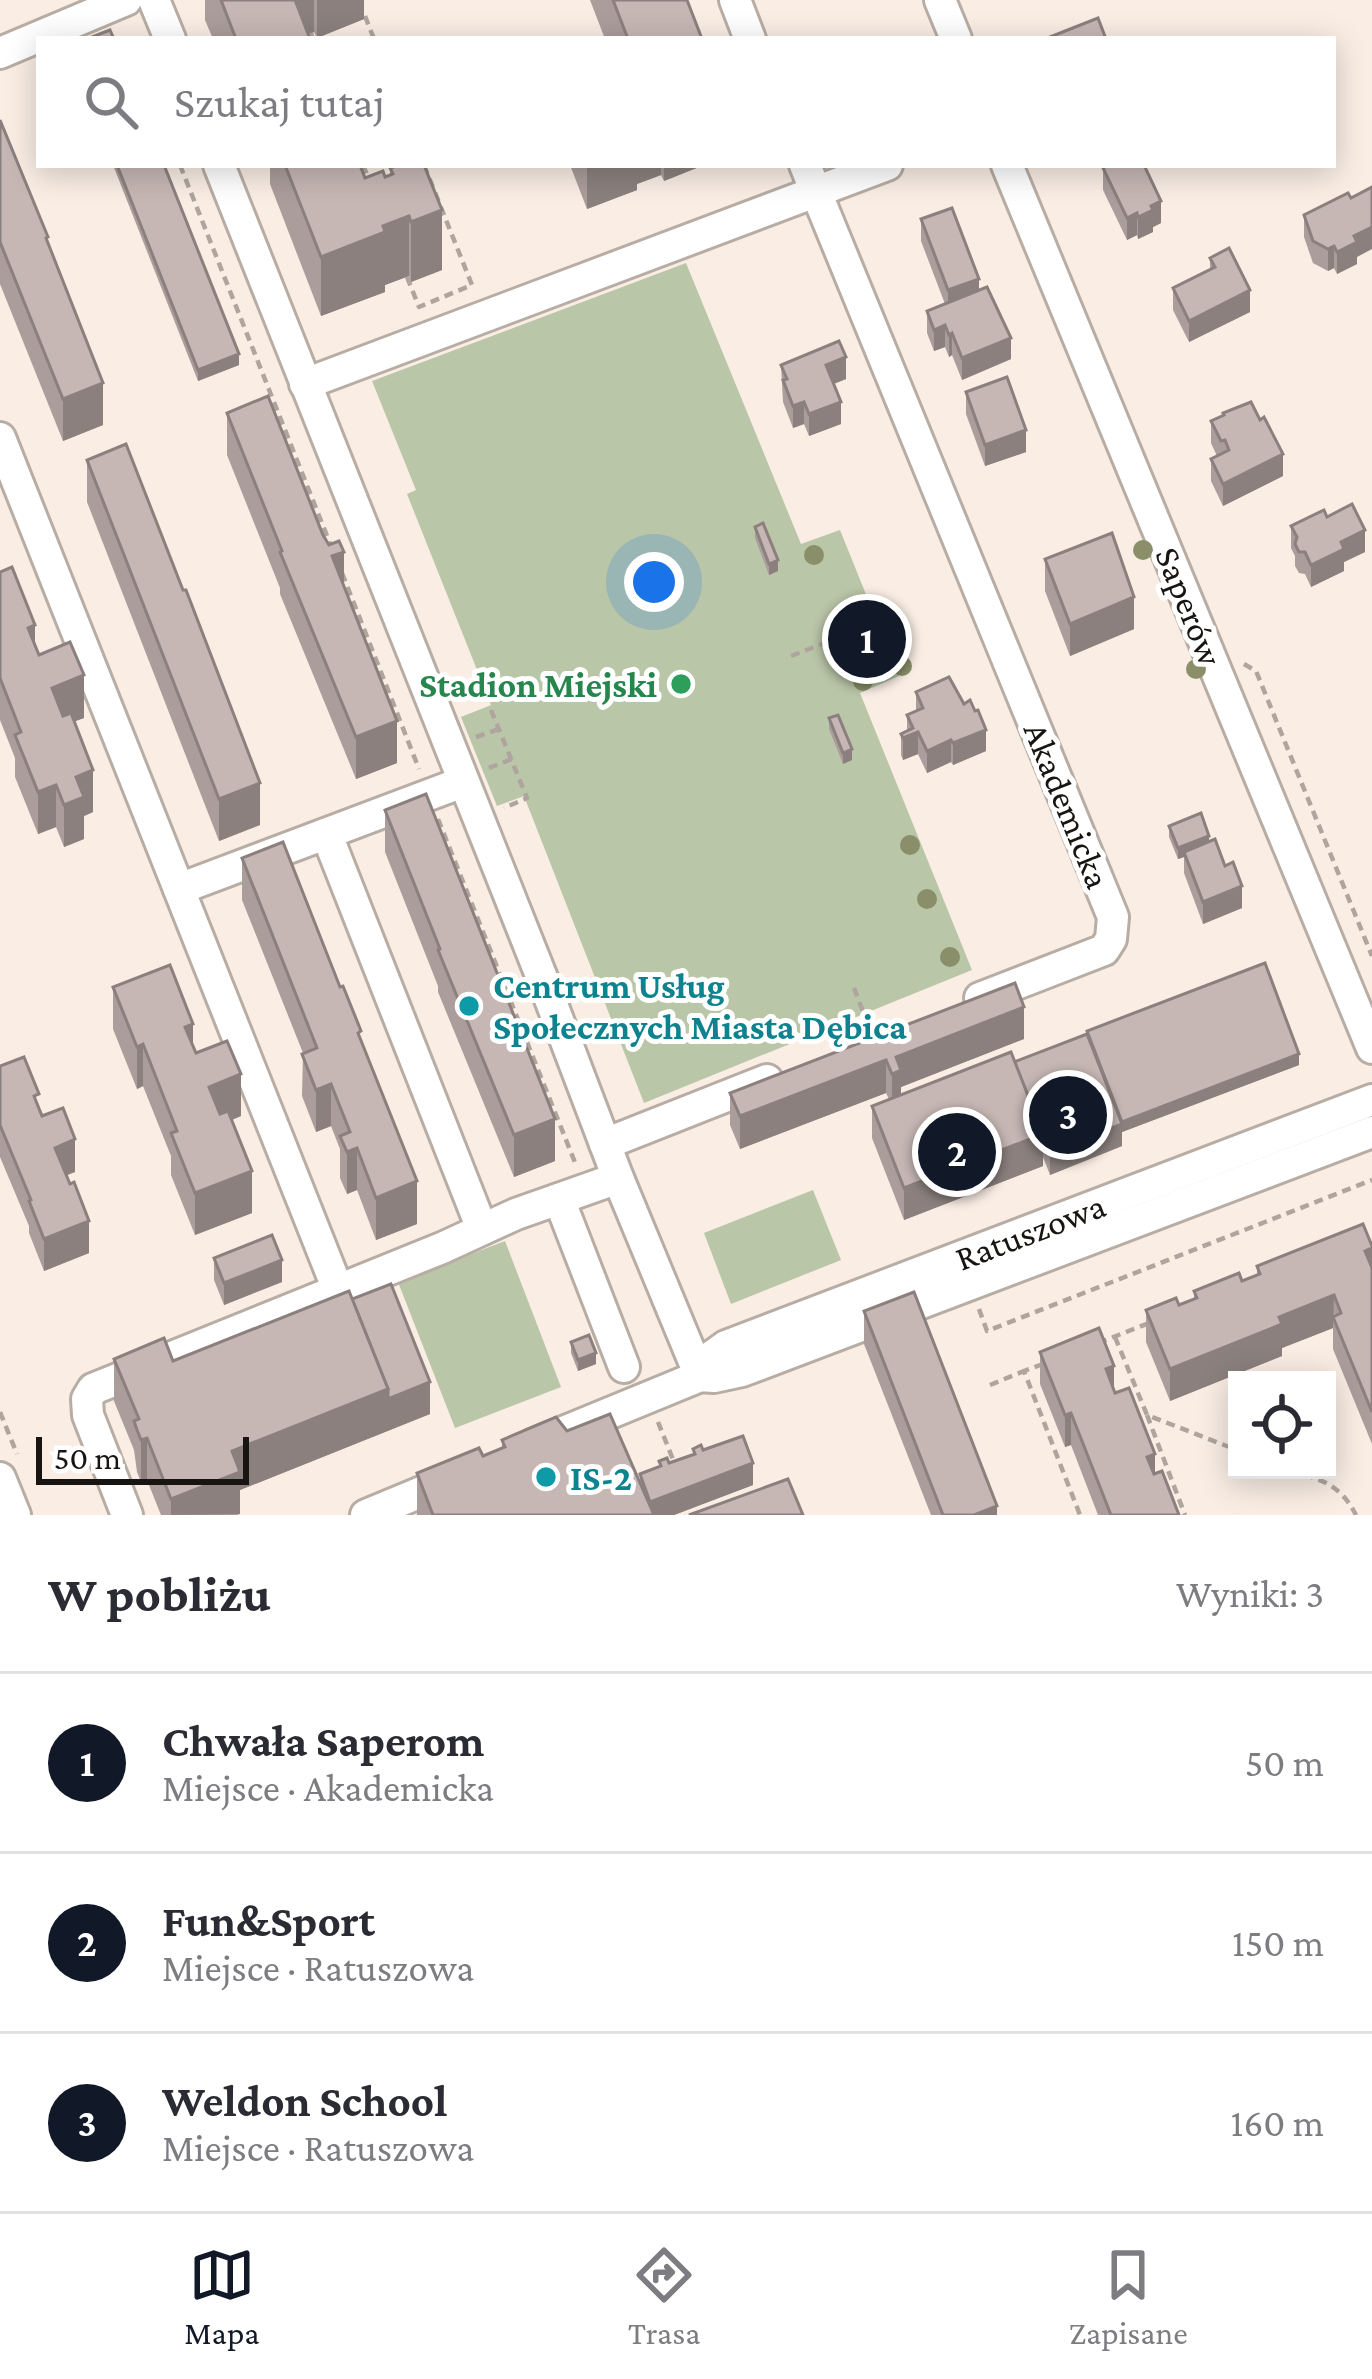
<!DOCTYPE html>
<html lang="pl">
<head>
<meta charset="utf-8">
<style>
	:root { --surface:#fff; --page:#f7f7f7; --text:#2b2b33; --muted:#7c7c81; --line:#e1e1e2; --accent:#111827 }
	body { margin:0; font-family:"Crimson Pro",serif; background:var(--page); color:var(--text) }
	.controls { position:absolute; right:36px; bottom:36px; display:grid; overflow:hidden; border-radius:0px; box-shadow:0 6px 30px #0003 }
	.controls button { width:108px; height:108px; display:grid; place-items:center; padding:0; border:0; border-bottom:3px solid var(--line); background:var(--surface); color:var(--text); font:60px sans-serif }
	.scale { position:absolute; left:36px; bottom:30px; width:213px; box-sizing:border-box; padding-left:12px; border:6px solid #181411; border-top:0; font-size:33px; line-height:42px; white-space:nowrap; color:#181411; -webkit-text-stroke:9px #fff; paint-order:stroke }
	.you { position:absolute; left:654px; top:582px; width:42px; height:42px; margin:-30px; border:9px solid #fff; border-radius:50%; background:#1a73e8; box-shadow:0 0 0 18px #1a73e833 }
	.badge { display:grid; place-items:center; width:78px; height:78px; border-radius:50%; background:var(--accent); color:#fff; font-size:39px; font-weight:700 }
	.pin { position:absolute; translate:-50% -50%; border:6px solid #fff; box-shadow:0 3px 12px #0006 }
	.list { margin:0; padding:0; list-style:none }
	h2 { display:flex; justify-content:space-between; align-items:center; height:156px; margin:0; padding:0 48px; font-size:51px }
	h2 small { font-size:39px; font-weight:400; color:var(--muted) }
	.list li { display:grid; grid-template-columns:78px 1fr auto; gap:36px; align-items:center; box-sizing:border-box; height:180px; padding:0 48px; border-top:3px solid var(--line) }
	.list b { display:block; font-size:45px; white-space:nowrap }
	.list p { margin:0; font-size:39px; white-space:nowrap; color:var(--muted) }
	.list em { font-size:39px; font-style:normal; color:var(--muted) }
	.icon { flex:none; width:66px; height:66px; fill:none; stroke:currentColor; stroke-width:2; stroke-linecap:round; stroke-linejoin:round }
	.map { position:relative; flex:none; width:1372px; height:1515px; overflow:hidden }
	.search { position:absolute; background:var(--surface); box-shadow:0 6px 30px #0003; left:36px; right:36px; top:36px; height:132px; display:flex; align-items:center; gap:30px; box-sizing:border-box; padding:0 42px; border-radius:0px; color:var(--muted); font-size:45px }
	.sheet { height:696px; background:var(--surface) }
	nav { display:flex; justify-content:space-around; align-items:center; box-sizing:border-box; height:168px; border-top:3px solid var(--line); background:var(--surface); font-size:33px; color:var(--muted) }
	nav a { display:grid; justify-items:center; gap:6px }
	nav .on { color:var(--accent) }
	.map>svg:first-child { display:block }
</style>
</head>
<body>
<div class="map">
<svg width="1372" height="1515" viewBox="0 0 1372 1515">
	<rect width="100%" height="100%" fill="#f9ede4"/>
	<!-- green -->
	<g fill="#bac6a8">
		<polygon points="686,263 801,544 840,530 899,676 860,693 972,970 644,1103 524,796 497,806 461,717 491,705 407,494 416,490 372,381"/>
		<polygon points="813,1190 841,1260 731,1304 704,1233"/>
		<polygon points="505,1241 561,1387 455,1428 398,1282"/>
	</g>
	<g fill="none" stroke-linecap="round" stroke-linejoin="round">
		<!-- minor casing -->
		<g stroke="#b8ada4" stroke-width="36">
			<g id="minor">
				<polyline points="154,0 170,39"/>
				<polyline points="735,0 750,39"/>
				<polyline points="940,0 956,39"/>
				<polyline points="0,53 126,0"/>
				<polyline points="219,165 542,978 618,1178 700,1376"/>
				<polyline points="805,165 1113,917 1111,939 1104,950 980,998"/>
				<polyline points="1007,165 1372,1048"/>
				<polyline points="305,384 887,165"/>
				<polyline points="0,438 338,1290"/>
				<polyline points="327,835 482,1229"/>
				<polyline points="179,889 463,782"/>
				<polyline points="605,1144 767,1080"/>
				<polyline points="559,1199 624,1367"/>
				<polyline points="700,1376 708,1359 726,1346 1372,1100"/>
				<polyline points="532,1445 700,1376 714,1377 742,1371 1372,1132"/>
				<polyline points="0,1478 15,1515"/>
				<polyline points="127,1515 88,1415 87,1399 93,1389 442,1248 516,1214 618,1178"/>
				<polyline points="366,1515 455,1478"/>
			</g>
		</g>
		<!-- path -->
		<g stroke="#afa59e" stroke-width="4.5" stroke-dasharray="9 6" stroke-linecap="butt">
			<polyline points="365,16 374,39"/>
			<polyline points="311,33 313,39"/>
			<polyline points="180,165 331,546"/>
			<polyline points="363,165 370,182"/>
			<polyline points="407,277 419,307 472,285 424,165"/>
			<polyline points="342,573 419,769"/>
			<polyline points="791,656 843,636"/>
			<polyline points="1244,664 1256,671 1372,956"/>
			<polyline points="491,710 527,798 504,808"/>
			<polyline points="476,737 499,729"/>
			<polyline points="489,768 512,759"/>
			<polyline points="438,819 576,1165"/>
			<polyline points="854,988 873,1038"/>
			<polyline points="979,1309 987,1331 1372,1180"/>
			<polyline points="1115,1337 1147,1415 1237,1450"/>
			<polyline points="1098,1343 1149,1323"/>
			<polyline points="1043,1364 1024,1371 1080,1515"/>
			<polyline points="990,1385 1024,1371"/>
			<polyline points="0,1412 17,1454"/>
			<polyline points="1147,1415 1185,1515"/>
			<polyline points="658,1422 676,1467"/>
			<path d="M1290,1470c33,11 49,13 66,45"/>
		</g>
		<!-- minor -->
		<use href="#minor" stroke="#fff" stroke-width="30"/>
	</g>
	<!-- trees -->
	<g fill="#8a8f69">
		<circle cx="1143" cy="550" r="10"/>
		<circle cx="814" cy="555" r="10"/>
		<circle cx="902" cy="666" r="10"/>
		<circle cx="1196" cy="669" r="10"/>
		<circle cx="863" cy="681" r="10"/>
		<circle cx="910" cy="845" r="10"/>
		<circle cx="927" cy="899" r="10"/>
		<circle cx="950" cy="957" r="10"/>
	</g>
	<!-- wall -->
	<g fill="#aa9d9b">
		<polygon points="205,0 364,0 364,19 317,38 314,32 308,34 310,39 213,39 205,20"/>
		<polygon points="590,0 687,0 702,39 605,39"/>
		<polygon points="0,120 48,243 103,425 63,441 0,284"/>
		<polygon points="113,165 164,165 239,365 198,381"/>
		<polygon points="270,165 360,165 365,178 385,177 390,175 390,168 442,270 411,282 409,276 385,285 385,292 321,316 270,184"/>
		<polygon points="570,165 704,165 664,181 661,175 637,184 637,190 587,209"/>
		<polygon points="1103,168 1161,223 1153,227 1153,232 1138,239 1137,235 1127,240 1103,190"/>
		<polygon points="1304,215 1357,257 1357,264 1337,274 1334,268 1328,271 1313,263 1304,237"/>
		<polygon points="921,219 979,290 1011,359 962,380 952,355 949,357 945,347 934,351 927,333 927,311 945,304 921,241"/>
		<polygon points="1210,258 1250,312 1189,342 1173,310 1173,288 1210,269"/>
		<polygon points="781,365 846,379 833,384 841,424 809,436 804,424 793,428 783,402"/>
		<polygon points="966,392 1026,452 985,466 966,414"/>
		<polygon points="227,413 344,584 397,763 356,779 280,594 280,588 227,455"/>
		<polygon points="1211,421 1283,476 1223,506 1211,481 1211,459 1217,456 1211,443"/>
		<polygon points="87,460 260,825 219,841 87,502"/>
		<polygon points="1327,517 1365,552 1344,562 1344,571 1311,587 1305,574 1299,573 1295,566 1295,556 1291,548 1291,526"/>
		<polygon points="755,527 778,571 769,575 755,538"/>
		<polygon points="1045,559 1134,629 1070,656 1045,591"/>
		<polygon points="0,572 39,655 84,718 74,721 93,812 84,816 84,839 64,847 56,827 38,834 15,777 15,758 0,720"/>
		<polygon points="916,692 986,751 953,765 951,762 927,773 918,754 903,760 901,755 901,734 907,731 907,715 916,711"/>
		<polygon points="829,718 852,760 843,764 829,729"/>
		<polygon points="385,810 555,1161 514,1177 438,992 438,986 385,852"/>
		<polygon points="1169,826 1209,842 1242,908 1203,924 1184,873 1184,857 1178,859 1169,837"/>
		<polygon points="242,858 361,1042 417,1224 376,1240 357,1190 347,1194 340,1178 340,1149 331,1126 316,1132 302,1096 303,1053 242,900"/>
		<polygon points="1015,983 1024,1039 901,1087 901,1095 1014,1062 1299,1065 1122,1132 1122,1146 1050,1175 1043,1157 1043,1166 904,1220 872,1138 872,1106 889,1099 886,1093 740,1149 730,1125 730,1093"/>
		<polygon points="113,987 193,1047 196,1053 241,1116 232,1120 252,1213 195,1235 171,1175 171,1156 143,1086 137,1089 113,1029"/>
		<polygon points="0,1066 39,1107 75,1172 66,1175 89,1253 44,1271 29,1233 29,1226 0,1157"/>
		<polygon points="1372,1246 1372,1444 1333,1349 1333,1328 1282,1348 1282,1356 1170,1401 1146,1342 1146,1310 1179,1305 1194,1299 1194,1291 1242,1281 1257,1275 1257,1266"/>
		<polygon points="214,1258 282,1282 224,1305 214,1280"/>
		<polygon points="352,1299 430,1414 240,1490 240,1514 237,1515 161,1515 147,1480 141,1482 137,1472 134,1450 114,1401 114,1359 173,1361"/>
		<polygon points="864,1311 997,1515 931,1515 864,1344"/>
		<polygon points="571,1342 596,1364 578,1371 571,1353"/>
		<polygon points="1040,1352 1114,1389 1155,1474 1179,1515 1098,1515 1071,1445 1065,1447 1040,1384"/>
		<polygon points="567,1431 640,1482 640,1474 659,1467 659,1461 669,1463 693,1455 693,1449 703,1450 753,1485 674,1515 417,1515 417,1473 483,1456 502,1448 502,1440"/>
	</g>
	<!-- shaded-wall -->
	<g fill="#8b807e">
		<polygon points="290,0 314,0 314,32 308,34"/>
		<polygon points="317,0 364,0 364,19 317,38"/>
		<polygon points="587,165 661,165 661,175 637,184 637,190 587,209"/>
		<polygon points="664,165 704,165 664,181"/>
		<polygon points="1161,201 1161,223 1153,227 1153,232 1138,239 1138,217 1151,206"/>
		<polygon points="442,210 442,270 411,282 411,222"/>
		<polygon points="1137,213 1137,235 1127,240 1127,218"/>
		<polygon points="409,216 409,276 385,285 385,292 321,316 321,257 383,226"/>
		<polygon points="1372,227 1372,249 1357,257 1357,264 1337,274 1337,252 1354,236"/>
		<polygon points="1334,246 1334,268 1328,271 1328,249"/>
		<polygon points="979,279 979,301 948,312 948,290"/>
		<polygon points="1250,290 1250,312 1189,342 1189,321"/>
		<polygon points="945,325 945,347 934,351 934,330"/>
		<polygon points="952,333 952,355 949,357 949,335"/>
		<polygon points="1011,338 1011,359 962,380 962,358"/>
		<polygon points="239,354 239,365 198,381 198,370"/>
		<polygon points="846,357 846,379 826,387 826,365"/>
		<polygon points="103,383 103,425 63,441 63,399"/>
		<polygon points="804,402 804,424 793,428 793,406"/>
		<polygon points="841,402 841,424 809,436 809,414"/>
		<polygon points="1026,430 1026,452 985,466 985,445"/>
		<polygon points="1283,454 1283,476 1223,506 1223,484"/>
		<polygon points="1365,530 1365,552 1344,562 1344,571 1311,587 1311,565 1341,542"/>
		<polygon points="344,552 344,594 332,556"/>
		<polygon points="778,560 778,571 769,575 769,564"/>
		<polygon points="1134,597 1134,629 1070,656 1070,624"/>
		<polygon points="35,625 35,667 28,628"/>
		<polygon points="84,675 84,718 52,730 52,688"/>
		<polygon points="397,721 397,763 356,779 356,737"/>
		<polygon points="986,730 986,751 953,765 953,743"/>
		<polygon points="918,732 918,754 903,760 903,738"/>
		<polygon points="951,740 951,762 927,773 927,751"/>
		<polygon points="852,749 852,760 843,764 843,753"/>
		<polygon points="93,770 93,812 84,816 84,839 64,847 64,805 76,777"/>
		<polygon points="260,783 260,825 219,841 219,799"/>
		<polygon points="56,785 56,827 38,834 38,792"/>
		<polygon points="1209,836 1209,847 1184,852 1184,857 1178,859 1178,848"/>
		<polygon points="1242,886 1242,908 1203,924 1203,902"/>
		<polygon points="1024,1007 1024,1039 901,1087 901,1102 892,1106 892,1074 896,1057"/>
		<polygon points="193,1024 193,1066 185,1027"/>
		<polygon points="143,1044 143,1086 137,1089 137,1047"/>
		<polygon points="1299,1054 1299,1065 1122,1132 1122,1146 1050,1175 1050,1153 1122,1122"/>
		<polygon points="886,1060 886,1093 740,1149 740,1116"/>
		<polygon points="241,1074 241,1116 209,1129 209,1087"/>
		<polygon points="331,1084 331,1126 316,1132 316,1090"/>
		<polygon points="555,1119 555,1161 514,1177 514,1135"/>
		<polygon points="1043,1134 1043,1166 904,1220 904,1188"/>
		<polygon points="75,1139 75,1172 55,1180 55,1148"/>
		<polygon points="357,1148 357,1190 347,1194 347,1152"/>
		<polygon points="252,1171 252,1213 195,1235 195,1193"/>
		<polygon points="417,1181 417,1224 376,1240 376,1198"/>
		<polygon points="89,1221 89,1253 44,1271 44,1239"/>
		<polygon points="1372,1248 1372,1280 1365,1251"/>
		<polygon points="282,1260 282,1282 224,1305 224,1283"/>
		<polygon points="1334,1295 1333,1328 1282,1348 1282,1356 1170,1401 1170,1369 1279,1317"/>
		<polygon points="596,1353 596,1364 578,1371 578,1360"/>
		<polygon points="1114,1366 1114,1398 1106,1369"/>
		<polygon points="430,1382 430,1414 240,1490 240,1514 171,1515 171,1499 232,1451 388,1389"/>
		<polygon points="1071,1413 1071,1445 1065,1447 1065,1415"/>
		<polygon points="147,1438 147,1480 141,1482 141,1440"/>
		<polygon points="1155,1454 1155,1486 1147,1457"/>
		<polygon points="753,1463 753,1485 674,1515 650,1515 650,1502"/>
		<polygon points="997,1506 997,1515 974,1515"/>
	</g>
	<!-- building -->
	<g fill="#c6b7b4" stroke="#8b807e" stroke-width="3">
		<polygon points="221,0 295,0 310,39 236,39"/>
		<polygon points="613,0 687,0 702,39 628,39"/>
		<polygon points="1098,18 1106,39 1045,39"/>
		<polygon points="110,30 114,39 87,39"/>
		<polygon points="0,120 48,237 46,238 103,383 63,399 0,242"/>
		<polygon points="117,165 164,165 239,354 198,370"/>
		<polygon points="285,165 360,165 365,178 383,171 385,177 393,174 390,168 399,165 424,165 442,210 411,222 409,216 383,226 385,232 321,257"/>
		<polygon points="1109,165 1144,165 1161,201 1151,206 1153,210 1138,217 1137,213 1127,218 1103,168"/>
		<polygon points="1372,187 1372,227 1354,236 1357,242 1337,252 1334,246 1328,249 1313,241 1304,215 1348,193 1351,198"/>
		<polygon points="952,208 979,279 948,290 921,219"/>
		<polygon points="1229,248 1250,290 1189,321 1173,288 1215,267 1210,258"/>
		<polygon points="987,287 1011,338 962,358 952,333 949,335 945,325 934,330 927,311"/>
		<polygon points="839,341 846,357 826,365 841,402 809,414 804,402 793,406 783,380 787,379 781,365"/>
		<polygon points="1007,377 1026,430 985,445 966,392"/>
		<polygon points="268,396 323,535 329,545 339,541 344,552 332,556 397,721 356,737 280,552 282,551 227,413"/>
		<polygon points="1251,402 1260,420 1264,417 1283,454 1223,484 1211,459 1229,450 1225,440 1221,441 1211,421 1224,415 1223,413"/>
		<polygon points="126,444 183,590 186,590 260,783 219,799 87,460"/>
		<polygon points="1352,504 1365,530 1341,542 1344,549 1311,565 1305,552 1299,552 1295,544 1297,537 1291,526 1324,510 1327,517"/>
		<polygon points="763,523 778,560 769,564 755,527"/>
		<polygon points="1112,533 1134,597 1070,624 1045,559"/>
		<polygon points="12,567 35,625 28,628 39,655 70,642 84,675 52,688 63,716 71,713 93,770 76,777 84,797 64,805 56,785 38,792 15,735 21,732 0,678 0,572"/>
		<polygon points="949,677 964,704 970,700 975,711 978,710 986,730 953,743 951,740 927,751 918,732 903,738 901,734 913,728 907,715 923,708 916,692"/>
		<polygon points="838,715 852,749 843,753 829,718"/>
		<polygon points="426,794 555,1119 514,1135 438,950 440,949 385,810"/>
		<polygon points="1201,813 1209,836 1178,848 1169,826"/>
		<polygon points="1215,839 1225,866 1233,862 1242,886 1203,902 1184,852"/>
		<polygon points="283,842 340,987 343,986 361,1031 358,1033 417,1181 376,1198 357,1148 347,1152 340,1136 350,1132 331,1084 316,1090 302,1054 317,1048 242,858"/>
		<polygon points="1265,963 1299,1054 1122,1122 1087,1031"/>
		<polygon points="170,965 193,1024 185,1027 196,1053 227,1041 241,1074 209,1087 220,1114 228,1111 252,1171 195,1193 171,1133 177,1131 143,1044 137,1047 113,987"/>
		<polygon points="1015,983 1024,1007 896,1057 901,1070 892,1074 886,1060 740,1116 730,1093"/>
		<polygon points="1087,1034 1122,1124 1050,1153 1014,1062"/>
		<polygon points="1011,1052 1043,1134 904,1188 872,1106"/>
		<polygon points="24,1057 39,1094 34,1096 42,1116 63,1108 75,1139 55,1148 70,1184 74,1182 89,1221 44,1239 29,1201 31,1200 0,1125 0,1066"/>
		<polygon points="1363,1224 1372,1246 1372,1248 1365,1251 1372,1268 1372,1412 1333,1317 1341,1313 1334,1295 1279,1317 1282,1324 1170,1369 1146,1310 1176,1298 1179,1305 1197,1298 1194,1291 1239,1273 1242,1281 1260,1274 1257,1266"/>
		<polygon points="272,1235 282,1260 224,1283 214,1258"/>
		<polygon points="391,1284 430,1382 388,1399 388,1389 352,1299"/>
		<polygon points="349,1291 388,1389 232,1451 240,1472 171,1499 147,1438 141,1440 137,1430 134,1421 139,1419 114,1359 164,1338 173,1361"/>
		<polygon points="914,1292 997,1506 974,1515 943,1515 864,1311"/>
		<polygon points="1099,1328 1114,1366 1106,1369 1115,1393 1129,1388 1155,1454 1147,1457 1154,1474 1162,1471 1179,1515 1111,1515 1071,1413 1065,1415 1040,1352"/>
		<polygon points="589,1335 596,1353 578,1360 571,1342"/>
		<polygon points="610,1414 654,1515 433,1515 417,1473 479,1448 483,1456 505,1447 502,1440 556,1417 567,1431"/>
		<polygon points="743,1436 753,1463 650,1502 640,1474 661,1466 659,1461 667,1458 669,1463 695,1454 693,1449 701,1445 703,1450"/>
		<polygon points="788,1479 803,1515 689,1515"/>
	</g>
	<!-- markers -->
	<circle fill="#2e9e5b" stroke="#fff" stroke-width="4.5" cx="681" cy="684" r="12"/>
	<g fill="#0f9aa8" stroke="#fff" stroke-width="4.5">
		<circle cx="469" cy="1006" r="12"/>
		<circle cx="546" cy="1477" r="12"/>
	</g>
	<g text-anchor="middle" stroke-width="10" stroke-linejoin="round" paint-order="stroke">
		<!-- street labels -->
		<g font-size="36" fill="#181411" stroke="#fff">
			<text transform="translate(1190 606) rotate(68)" y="13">Saperów</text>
			<text transform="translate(1068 805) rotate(68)" y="13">Akademicka</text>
			<text transform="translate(1030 1231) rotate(-21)" y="13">Ratuszowa</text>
		</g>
		<!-- leisure labels -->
		<g font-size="36" font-weight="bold" fill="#27864d" stroke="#fff" text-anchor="end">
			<text x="657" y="697">Stadion Miejski</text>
		</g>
		<!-- culture labels -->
		<g font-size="36" font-weight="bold" fill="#0d838f" stroke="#fff" text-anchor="start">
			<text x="493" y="998">Centrum Usług<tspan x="493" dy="41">Społecznych Miasta Dębica</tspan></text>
			<text x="570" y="1490">IS-2</text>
		</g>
	</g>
</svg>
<div class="controls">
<button><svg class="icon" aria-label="locate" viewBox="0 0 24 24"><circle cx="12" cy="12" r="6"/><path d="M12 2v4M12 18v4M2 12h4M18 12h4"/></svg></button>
</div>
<div class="scale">50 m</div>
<div class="you"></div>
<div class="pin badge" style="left:867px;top:639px">1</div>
<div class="pin badge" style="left:957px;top:1152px">2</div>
<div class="pin badge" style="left:1068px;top:1115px">3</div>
<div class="search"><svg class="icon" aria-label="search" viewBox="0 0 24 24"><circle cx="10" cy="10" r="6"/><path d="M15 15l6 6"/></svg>Szukaj tutaj</div>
</div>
<section class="sheet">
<h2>W pobliżu<small>Wyniki: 3</small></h2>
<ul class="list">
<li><span class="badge">1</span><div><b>Chwała Saperom</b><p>Miejsce · Akademicka</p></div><em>50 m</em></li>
<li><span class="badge">2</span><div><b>Fun&amp;Sport</b><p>Miejsce · Ratuszowa</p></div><em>150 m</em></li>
<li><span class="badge">3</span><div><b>Weldon School</b><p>Miejsce · Ratuszowa</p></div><em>160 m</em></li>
</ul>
</section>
<nav>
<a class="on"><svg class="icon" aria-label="map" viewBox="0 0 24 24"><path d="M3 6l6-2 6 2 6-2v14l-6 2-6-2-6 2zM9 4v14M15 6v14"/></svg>Mapa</a>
<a><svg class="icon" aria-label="directions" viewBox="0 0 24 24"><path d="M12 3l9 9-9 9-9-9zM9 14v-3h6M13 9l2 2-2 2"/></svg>Trasa</a>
<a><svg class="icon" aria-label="saved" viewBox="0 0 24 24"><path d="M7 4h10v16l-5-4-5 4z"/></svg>Zapisane</a>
</nav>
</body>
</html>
